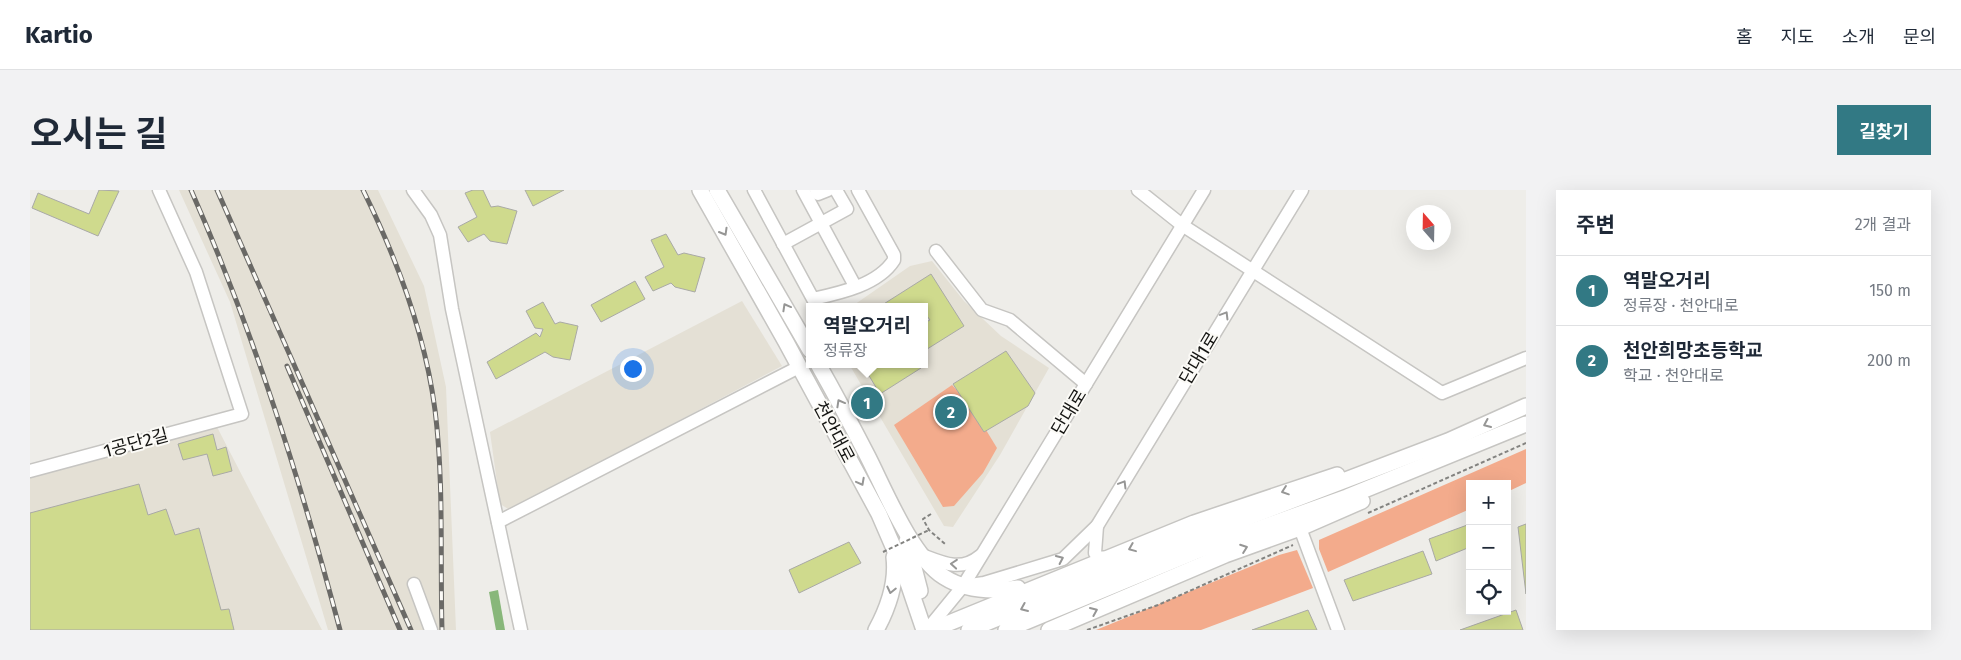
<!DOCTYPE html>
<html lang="ko">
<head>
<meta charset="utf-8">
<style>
	:root { --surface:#fff; --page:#f2f2f3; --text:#1f2937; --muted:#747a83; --line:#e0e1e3; --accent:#327984 }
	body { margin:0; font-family:"Fira Sans","Noto Sans KR",sans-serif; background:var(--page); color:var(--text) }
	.controls { position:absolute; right:15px; bottom:15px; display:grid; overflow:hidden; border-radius:0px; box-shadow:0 5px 20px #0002 }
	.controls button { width:45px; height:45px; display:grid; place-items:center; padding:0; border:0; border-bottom:1px solid var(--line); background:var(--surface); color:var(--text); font:25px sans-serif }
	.compass { position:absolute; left:1376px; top:15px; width:45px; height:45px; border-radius:50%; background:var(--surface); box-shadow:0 5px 20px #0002; rotate:340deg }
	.you { position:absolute; left:602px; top:178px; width:18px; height:18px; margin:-12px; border:4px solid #fff; border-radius:50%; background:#1a73e8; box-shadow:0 0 0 8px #1a73e833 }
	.badge { display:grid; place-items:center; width:32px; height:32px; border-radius:50%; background:var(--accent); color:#fff; font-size:16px; font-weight:700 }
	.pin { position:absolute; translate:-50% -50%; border:2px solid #fff; box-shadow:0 1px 5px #0006 }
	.popup { position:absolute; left:776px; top:113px; width:122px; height:65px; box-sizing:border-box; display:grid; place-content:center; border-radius:0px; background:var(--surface); filter:drop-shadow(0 1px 4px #0005); font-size:16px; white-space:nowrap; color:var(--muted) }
	.popup b { font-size:19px; color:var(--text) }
	.popup::after { content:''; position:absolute; left:50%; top:100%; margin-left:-10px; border:10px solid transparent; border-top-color:var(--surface) }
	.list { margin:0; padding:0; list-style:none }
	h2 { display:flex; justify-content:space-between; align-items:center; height:65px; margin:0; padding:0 20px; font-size:21px }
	h2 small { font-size:16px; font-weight:400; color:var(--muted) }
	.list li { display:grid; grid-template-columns:32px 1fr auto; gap:15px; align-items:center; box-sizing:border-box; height:70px; padding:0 20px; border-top:1px solid var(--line) }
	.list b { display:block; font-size:19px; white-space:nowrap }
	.list p { margin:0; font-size:16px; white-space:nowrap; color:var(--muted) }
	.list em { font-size:16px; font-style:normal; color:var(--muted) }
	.icon { flex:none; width:28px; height:28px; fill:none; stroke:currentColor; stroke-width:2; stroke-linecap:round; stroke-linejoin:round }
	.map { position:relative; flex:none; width:1496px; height:440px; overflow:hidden; border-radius:0px }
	header { display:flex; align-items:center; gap:30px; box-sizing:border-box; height:70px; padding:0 25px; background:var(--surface); border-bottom:1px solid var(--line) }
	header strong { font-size:24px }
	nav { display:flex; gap:28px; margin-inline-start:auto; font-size:18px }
	.intro { display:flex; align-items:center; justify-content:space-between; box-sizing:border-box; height:120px; padding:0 30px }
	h1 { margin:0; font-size:35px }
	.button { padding:12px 22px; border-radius:0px; background:var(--accent); color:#fff; font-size:18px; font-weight:700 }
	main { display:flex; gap:30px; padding:0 30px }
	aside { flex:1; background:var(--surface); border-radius:0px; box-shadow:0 5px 20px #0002 }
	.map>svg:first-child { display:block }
</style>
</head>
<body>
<header>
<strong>Kartio</strong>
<nav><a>홈</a><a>지도</a><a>소개</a><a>문의</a></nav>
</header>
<div class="intro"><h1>오시는 길</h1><a class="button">길찾기</a></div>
<main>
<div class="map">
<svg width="1496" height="440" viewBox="0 0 1496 440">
	<rect width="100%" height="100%" fill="#eeede9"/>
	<!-- built -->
	<g fill="#e4e0d5">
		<polygon points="149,0 348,0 394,96 416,197 426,440 298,440 200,112"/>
		<polygon points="902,71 934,111 971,146 1019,178 970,265 923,337 914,336 819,174 894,174 894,117 821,117 880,76"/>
		<polygon points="712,111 752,176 480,320 470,314 460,242"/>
		<polygon points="187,237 292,440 0,440 0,287"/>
	</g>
	<!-- green -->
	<g fill="#f3ab8c">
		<polygon points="922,195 942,217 967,258 953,283 924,316 913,317 864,235"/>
		<polygon points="1496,259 1496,293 1477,302 1477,294 1440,294 1440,319 1298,382 1289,359 1289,350"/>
		<polygon points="1267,360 1283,398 1171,440 1066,440 1249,365"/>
	</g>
	<!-- water -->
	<polygon fill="#88b77a" points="468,400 475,440 466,440 459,402"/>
	<!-- building -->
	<g fill="#cfda8d" stroke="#a9a9a6">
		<polygon points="69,0 89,1 68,46 2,18 8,3 59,24"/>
		<polygon points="443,0 453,0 461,17 468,16 487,21 477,54 460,51 454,44 438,52 428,37 447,27 435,3"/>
		<polygon points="495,0 534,0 503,16"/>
		<polygon points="636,44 648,65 654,63 675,68 665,102 645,97 641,93 623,101 615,87 634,77 621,50"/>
		<polygon points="901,84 934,136 894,161 894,133 900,130 894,122 894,117 849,117"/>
		<polygon points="605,91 615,109 571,132 561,115"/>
		<polygon points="513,112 525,134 530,132 548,136 540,170 523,167 515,162 466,189 457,172 506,143 510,147 513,139 505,138 496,121"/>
		<polygon points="976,161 1005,203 998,216 954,242 923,194"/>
		<polygon points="832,174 889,174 891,178 850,204"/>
		<polygon points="183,244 187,260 196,257 202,281 183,286 177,264 153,270 148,254"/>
		<polygon points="109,294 118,325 136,319 145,345 169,338 191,420 199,419 204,440 0,440 0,323"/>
		<polygon points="1440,334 1440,357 1406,371 1399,349"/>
		<polygon points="1496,334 1496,404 1488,337"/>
		<polygon points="819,352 831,373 769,403 759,380"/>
		<polygon points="1393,361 1402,384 1323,411 1314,390"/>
		<polygon points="1278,420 1287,440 1222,440"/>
		<polygon points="1486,420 1493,440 1430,440"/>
	</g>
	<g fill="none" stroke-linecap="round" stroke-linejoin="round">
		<!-- minor casing -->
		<g stroke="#c6c5c2" stroke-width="15">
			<g id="minor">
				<polyline points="383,0 401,25 410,45 422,119 491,440"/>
				<path d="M724,0l59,109c27,-6 65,-14 81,-39v-5l-36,-65"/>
				<polyline points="773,0 825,96"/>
				<polyline points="786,0 788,4 798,0"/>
				<polyline points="1108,0 1152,35 1412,203 1496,168"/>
				<polyline points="753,54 817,19 806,0"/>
				<polyline points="906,61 952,120 980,130 1056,194"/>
				<polyline points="0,281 212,224 166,82 129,0"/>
				<polyline points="468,332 769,177"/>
				<polyline points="1067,336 1065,363 1068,367 1077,368"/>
				<polyline points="1270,338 1308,440"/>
				<path d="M892,365c21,8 39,17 58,1"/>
				<polyline points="384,394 401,440"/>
				<polyline points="940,395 954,393 1033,369 1067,336 1272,0"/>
				<polyline points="897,440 933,396 1174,0"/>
			</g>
		</g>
		<!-- major casing -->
		<g stroke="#c6c5c2" stroke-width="18">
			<g id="major">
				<polyline points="670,0 756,152 849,324 875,384 894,440"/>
				<polyline points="687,0 780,160"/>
				<path d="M788,174c17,30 33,60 49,91 18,35 44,101 77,122 22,14 49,15 74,11"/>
				<polyline points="877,351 890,401"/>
				<path d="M846,440c12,-22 21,-48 18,-73"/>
				<polyline points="902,440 1164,333 1307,285"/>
				<polyline points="939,440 1140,357 1418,251 1496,216"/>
				<polyline points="976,440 1164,362 1317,307 1496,234"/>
				<polyline points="1019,440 1195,365 1270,338 1332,311"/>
			</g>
		</g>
		<!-- path -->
		<g stroke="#838380" stroke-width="2" stroke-dasharray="4 2.5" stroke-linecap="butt">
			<polyline points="1338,323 1496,253"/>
			<polyline points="901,324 893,329 899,340 915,354"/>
			<polyline points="1057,440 1128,415 1263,355"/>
		</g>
		<!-- minor -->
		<use href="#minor" stroke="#fff" stroke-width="12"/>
		<!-- major -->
		<use href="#major" stroke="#fff" stroke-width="15"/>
		<!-- rail casing -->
		<g stroke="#6a6966" stroke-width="5">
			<g id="rail">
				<path d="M161,0c63,143 109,289 149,440"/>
				<polyline points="187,0 381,440"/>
				<path d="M333,0c34,69 62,143 72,220 9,72 5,147 7,220"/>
				<polyline points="257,176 370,440"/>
			</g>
		</g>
		<!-- rail -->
		<use href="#rail" stroke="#fbfaf6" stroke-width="3" stroke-dasharray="9" stroke-linecap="butt"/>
		<!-- path-bridge -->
		<polyline stroke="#838380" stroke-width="2" stroke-dasharray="4 2.5" stroke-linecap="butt" points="853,362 899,340"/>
	</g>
	<!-- one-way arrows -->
	<defs><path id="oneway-chevron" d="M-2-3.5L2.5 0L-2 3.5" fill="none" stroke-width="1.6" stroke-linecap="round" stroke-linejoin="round" transform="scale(1.25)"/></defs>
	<g stroke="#969695">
		<use href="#oneway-chevron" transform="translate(694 42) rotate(60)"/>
		<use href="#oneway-chevron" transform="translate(756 117) rotate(-119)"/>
		<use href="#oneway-chevron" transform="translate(1195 125) rotate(-59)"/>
		<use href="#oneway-chevron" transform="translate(810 213) rotate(-119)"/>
		<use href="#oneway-chevron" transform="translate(1457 234) rotate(156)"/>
		<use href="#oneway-chevron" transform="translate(831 292) rotate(62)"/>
		<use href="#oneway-chevron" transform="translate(1093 294) rotate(-59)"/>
		<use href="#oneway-chevron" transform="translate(1255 301) rotate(161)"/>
		<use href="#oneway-chevron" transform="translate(1102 358) rotate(158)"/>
		<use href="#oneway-chevron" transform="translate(1214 358) rotate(-20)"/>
		<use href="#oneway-chevron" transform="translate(1030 369) rotate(-25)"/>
		<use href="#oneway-chevron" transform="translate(924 374) rotate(-175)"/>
		<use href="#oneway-chevron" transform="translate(861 400) rotate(103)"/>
		<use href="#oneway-chevron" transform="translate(994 418) rotate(157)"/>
		<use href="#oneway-chevron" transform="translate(1064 421) rotate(-23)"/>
	</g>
	<g text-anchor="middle" stroke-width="4" stroke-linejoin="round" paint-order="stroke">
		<!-- street labels -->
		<g font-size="18" fill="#151513" stroke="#fbfaf6">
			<text transform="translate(1169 168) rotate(-59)" y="6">단대1로</text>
			<text transform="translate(1039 222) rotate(-59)" y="6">단대로</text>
			<text transform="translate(804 242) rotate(62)" y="6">천안대로</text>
			<text transform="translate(106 253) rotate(-15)" y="6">1공단2길</text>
		</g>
	</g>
</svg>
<div class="controls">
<button>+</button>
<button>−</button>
<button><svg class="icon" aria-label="locate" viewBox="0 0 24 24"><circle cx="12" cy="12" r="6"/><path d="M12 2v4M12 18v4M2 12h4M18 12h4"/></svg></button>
</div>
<svg class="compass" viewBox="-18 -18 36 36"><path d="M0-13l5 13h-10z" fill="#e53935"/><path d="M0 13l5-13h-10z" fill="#747a83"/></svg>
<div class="you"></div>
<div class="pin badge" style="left:837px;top:213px">1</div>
<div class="popup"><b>역말오거리</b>정류장</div>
<div class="pin badge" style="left:921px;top:222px">2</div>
</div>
<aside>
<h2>주변<small>2개 결과</small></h2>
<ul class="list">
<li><span class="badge">1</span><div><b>역말오거리</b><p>정류장 · 천안대로</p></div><em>150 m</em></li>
<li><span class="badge">2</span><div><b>천안희망초등학교</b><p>학교 · 천안대로</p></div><em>200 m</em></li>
</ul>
</aside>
</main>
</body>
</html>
